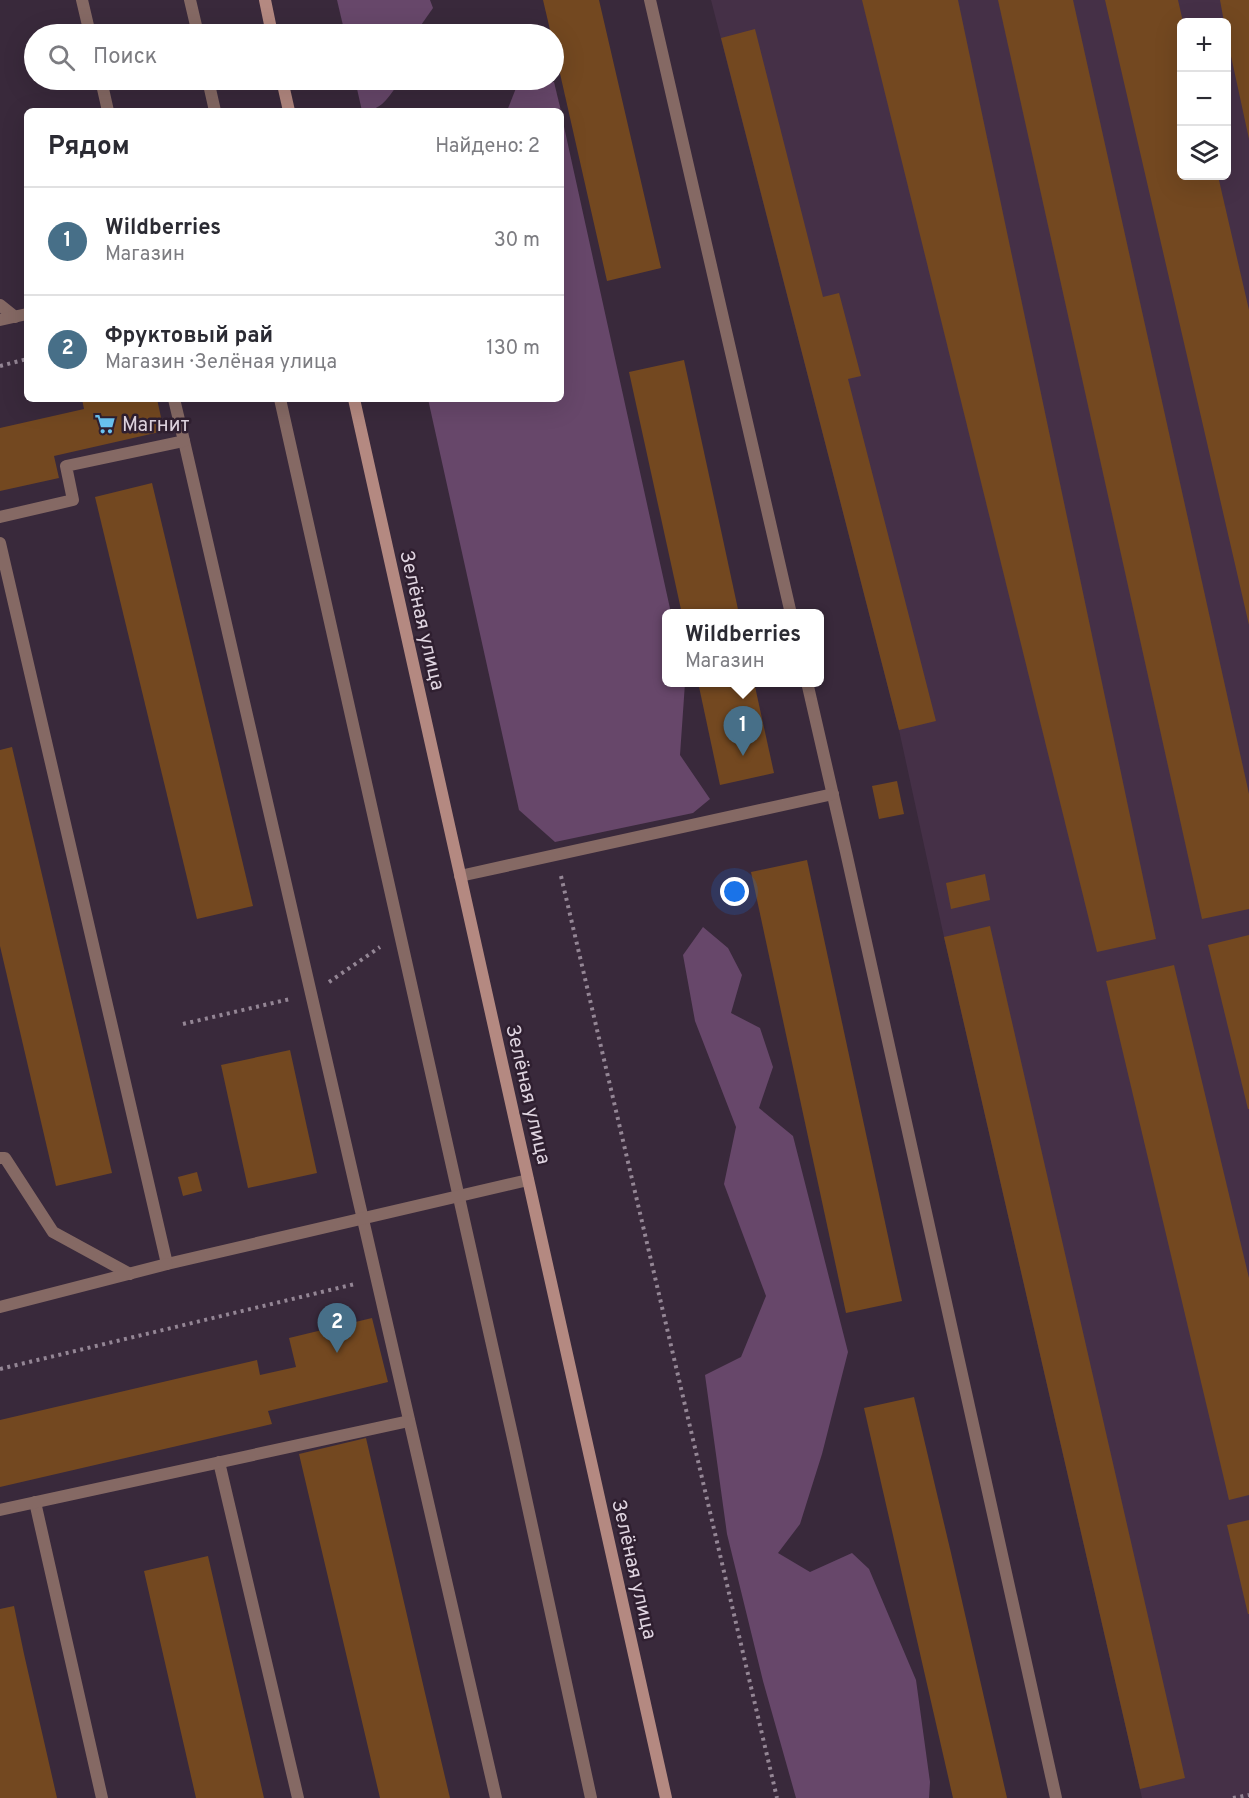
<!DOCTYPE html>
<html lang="ru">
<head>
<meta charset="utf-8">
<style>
	:root { --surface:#fff; --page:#f7f7f7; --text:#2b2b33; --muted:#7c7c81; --line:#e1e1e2; --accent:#476f88 }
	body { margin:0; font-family:Overpass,sans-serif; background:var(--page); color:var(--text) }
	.controls { position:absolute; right:18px; top:18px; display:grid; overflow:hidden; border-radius:9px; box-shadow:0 6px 24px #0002 }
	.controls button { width:54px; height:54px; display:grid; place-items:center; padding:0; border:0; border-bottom:2px solid var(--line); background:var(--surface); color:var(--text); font:30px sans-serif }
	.you { position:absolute; left:735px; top:892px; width:21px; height:21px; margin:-15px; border:4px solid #fff; border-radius:50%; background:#1a73e8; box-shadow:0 0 0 9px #1a73e833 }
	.badge { display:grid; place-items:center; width:39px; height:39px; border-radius:50%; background:var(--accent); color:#fff; font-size:20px; font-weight:700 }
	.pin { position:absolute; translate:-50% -50px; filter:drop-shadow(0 2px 3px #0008) }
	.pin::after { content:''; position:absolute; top:32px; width:21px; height:18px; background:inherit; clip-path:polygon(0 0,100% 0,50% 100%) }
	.popup { position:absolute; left:662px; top:609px; width:162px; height:78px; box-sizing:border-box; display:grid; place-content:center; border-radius:9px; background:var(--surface); filter:drop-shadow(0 2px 4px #0005); font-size:20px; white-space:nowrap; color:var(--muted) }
	.popup b { font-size:22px; color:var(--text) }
	.popup::after { content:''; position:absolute; left:50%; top:100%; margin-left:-12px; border:12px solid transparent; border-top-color:var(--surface) }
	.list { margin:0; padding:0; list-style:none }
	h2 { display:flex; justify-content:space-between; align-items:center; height:78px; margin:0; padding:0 24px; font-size:26px }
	h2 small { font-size:20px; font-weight:400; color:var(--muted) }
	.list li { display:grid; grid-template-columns:39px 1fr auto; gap:18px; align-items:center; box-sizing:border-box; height:108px; padding:0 24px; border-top:2px solid var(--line) }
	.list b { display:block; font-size:22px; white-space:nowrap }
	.list p { margin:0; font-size:20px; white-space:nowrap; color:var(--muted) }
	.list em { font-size:20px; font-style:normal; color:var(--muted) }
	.icon { flex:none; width:33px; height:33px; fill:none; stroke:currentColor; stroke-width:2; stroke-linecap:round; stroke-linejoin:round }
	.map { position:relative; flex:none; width:1249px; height:1798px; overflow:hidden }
	.search { position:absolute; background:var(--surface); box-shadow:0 6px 24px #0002; left:24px; top:24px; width:540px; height:66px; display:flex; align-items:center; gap:15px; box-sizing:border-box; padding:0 21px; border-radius:33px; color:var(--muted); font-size:22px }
	.panel { position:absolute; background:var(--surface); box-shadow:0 6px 24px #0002; left:24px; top:108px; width:540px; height:294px; border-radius:9px }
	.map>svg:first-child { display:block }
</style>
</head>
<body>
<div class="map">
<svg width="1249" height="1798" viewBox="0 0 1249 1798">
	<rect width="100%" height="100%" fill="#39293b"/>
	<!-- built -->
	<path fill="#453047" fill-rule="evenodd" d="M711,0h538v1798h-107l-198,-861 -45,-207zM1182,22h44v154h-44z"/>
	<!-- green -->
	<g fill="#67476a">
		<polygon points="337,0 430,0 433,8 419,28 410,34 345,34"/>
		<path d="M355,80h43l1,3c-11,14 -17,28 -37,28z"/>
		<polygon points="554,82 561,111 507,111 518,83"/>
		<polygon points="561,113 671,613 666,614 666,682 685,683 680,755 710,799 693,813 555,842 519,810 428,399 561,399"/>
		<polygon points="703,927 728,948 742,975 731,1013 760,1028 773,1067 759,1108 793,1136 848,1352 822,1454 800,1524 778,1553 810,1572 852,1553 869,1569 916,1680 930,1782 929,1798 796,1798 763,1681 727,1534 705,1375 741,1357 766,1296 724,1184 736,1127 695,1021 683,955"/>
	</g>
	<!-- building -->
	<g fill="#734820">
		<polygon points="543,0 599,0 661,268 607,281 554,47 554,34 551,34"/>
		<polygon points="862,0 958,0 1156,939 1097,952"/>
		<polygon points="998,0 1073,0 1249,794 1249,909 1202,919"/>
		<polygon points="1105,0 1178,0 1183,22 1182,22 1182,176 1218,176 1249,310 1249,625"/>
		<polygon points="1220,0 1249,0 1249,139 1226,33 1226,22 1224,22"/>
		<polygon points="755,29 823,297 839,293 861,376 848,379 936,721 899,730 721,38"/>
		<polygon points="684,360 722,535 739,614 682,614 629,372"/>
		<polygon points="82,399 157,399 164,431 54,456 59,478 0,491 0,428 84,409"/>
		<polygon points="152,483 253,906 197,919 95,497"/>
		<polygon points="698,682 754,682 774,773 720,785"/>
		<polygon points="12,747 112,1173 56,1186 0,946 0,750"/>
		<polygon points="897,781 904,814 879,819 872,786"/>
		<polygon points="807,860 902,1301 846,1313 751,872"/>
		<polygon points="985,874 990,900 951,909 946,883"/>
		<polygon points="990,926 1185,1778 1140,1789 944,937"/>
		<polygon points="1249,935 1249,1109 1248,1109 1208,945"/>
		<polygon points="1174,965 1249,1278 1249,1495 1229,1500 1106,981"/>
		<polygon points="290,1050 317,1173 248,1188 221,1065"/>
		<polygon points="197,1172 202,1191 183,1196 178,1177"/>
		<polygon points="372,1318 388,1382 268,1411 272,1424 0,1487 0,1420 257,1360 260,1375 296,1367 289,1338"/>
		<polygon points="914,1397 951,1553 1007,1798 953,1798 864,1408"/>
		<polygon points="366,1438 425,1693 450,1798 380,1798 299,1454"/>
		<polygon points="1249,1520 1249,1614 1248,1614 1227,1525"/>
		<polygon points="208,1556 235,1673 264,1798 196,1798 144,1571"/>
		<polygon points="14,1606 24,1654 57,1798 0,1798 0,1609"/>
	</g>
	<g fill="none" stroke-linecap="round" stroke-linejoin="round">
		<!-- path -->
		<g stroke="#948695" stroke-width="4" stroke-dasharray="3 4.5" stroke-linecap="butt">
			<polyline points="0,366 27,359"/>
			<polyline points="561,876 777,1798"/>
			<polyline points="329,982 380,947"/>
			<polyline points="183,1024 290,999"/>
			<polyline points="0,1369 355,1284"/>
			<polyline points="1233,1798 1249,1795"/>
		</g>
		<!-- service -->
		<g stroke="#856964" stroke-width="12">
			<polyline points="82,0 90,34"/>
			<polyline points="190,0 198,34"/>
			<polyline points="650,0 791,614"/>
			<polyline points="101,80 108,111"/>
			<polyline points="208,80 215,111"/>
			<polyline points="0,305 15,317"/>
			<polyline points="0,320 27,314"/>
			<polyline points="280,399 514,1443 591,1798"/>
			<polyline points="184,441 496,1798"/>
			<polyline points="0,517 73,500 66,466 184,441 174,399"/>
			<polyline points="0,543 167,1264 528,1180"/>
			<polyline points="807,682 846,852 1056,1798"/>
			<polyline points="460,876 833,794"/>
			<polyline points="0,1158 5,1158 53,1232 130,1274"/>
			<polyline points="0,1307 167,1264"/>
			<polyline points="219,1462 298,1798"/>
			<polyline points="35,1502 102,1798"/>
			<polyline points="0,1510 409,1421"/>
		</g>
		<!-- secondary -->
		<g stroke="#b48981" stroke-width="12">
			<polyline points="265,0 272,34"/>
			<polyline points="282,80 289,111"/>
			<polyline points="354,399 666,1798"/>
		</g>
	</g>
	<!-- icons -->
	<defs>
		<g id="supermarket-bare" transform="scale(1.62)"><path d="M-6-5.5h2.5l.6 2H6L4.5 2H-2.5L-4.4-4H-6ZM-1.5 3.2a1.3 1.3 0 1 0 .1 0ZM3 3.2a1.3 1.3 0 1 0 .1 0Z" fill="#6ac3f1" stroke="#2f1f30" stroke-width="2.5" paint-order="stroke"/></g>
	</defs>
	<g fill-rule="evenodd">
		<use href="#supermarket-bare" x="105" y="424"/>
	</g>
	<g text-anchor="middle" stroke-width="5" stroke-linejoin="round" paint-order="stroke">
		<!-- poi labels -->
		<g font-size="20" fill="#dfd4e0" stroke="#2f1f30" text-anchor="start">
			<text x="122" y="431">Магнит</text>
		</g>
		<!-- street labels -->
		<g font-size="20" fill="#dfd4e0" stroke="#2f1f30">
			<text transform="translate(423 620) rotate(77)" y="7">Зелёная улица</text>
			<text transform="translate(529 1094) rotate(77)" y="7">Зелёная улица</text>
			<text transform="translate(635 1569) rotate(77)" y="7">Зелёная улица</text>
		</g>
	</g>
</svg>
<div class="controls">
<button>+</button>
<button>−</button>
<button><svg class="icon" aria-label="layers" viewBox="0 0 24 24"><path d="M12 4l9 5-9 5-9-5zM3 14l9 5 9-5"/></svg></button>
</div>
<div class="you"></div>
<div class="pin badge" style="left:743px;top:756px">1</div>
<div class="popup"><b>Wildberries</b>Магазин</div>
<div class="pin badge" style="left:337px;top:1353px">2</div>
<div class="search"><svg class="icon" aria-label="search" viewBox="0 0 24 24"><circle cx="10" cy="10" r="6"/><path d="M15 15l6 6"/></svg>Поиск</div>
<section class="panel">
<h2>Рядом<small>Найдено: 2</small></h2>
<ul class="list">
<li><span class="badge">1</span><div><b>Wildberries</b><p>Магазин</p></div><em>30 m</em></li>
<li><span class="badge">2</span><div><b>Фруктовый рай</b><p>Магазин · Зелёная улица</p></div><em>130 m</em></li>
</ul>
</section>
</div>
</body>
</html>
